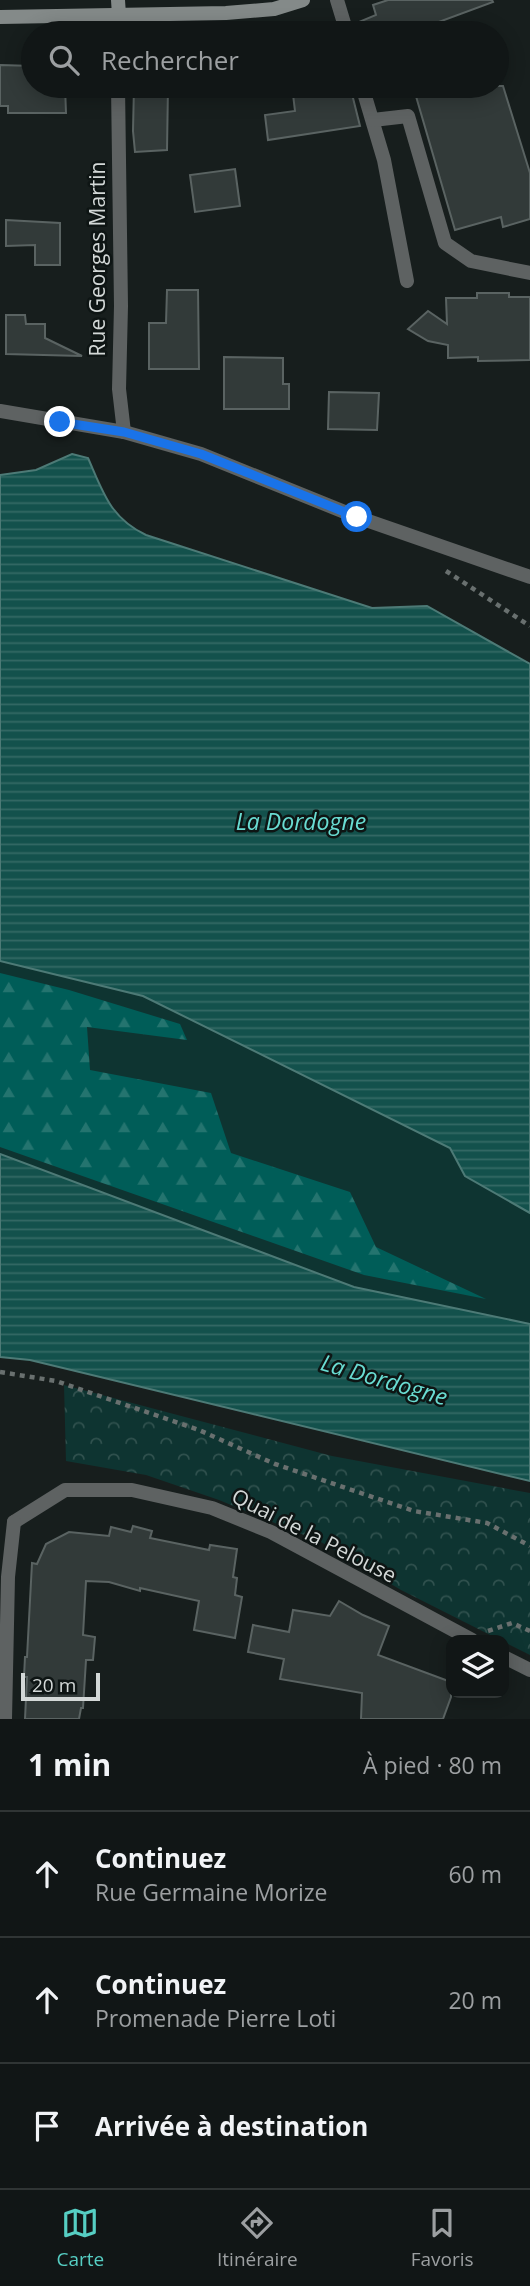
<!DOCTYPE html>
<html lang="fr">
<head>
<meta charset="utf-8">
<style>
	:root { --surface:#111616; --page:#1e2323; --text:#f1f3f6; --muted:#9c9fa1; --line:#303535; --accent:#56cec3 }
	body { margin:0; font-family:"Open Sans",sans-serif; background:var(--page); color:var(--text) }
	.controls { position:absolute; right:21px; bottom:21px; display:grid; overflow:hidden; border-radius:14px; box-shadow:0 4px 18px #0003 }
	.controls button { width:63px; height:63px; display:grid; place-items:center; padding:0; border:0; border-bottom:2px solid var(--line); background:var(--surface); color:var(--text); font:35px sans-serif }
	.scale { position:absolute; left:21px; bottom:18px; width:79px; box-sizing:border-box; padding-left:7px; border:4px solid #d3d8d7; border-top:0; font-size:19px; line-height:24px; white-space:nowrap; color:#d3d8d7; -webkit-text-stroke:5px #0e1514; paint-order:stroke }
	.stop { position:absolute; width:21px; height:21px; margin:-16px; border:5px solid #1a73e8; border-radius:50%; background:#fff }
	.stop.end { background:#1a73e8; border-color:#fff; box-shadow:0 2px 7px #0008 }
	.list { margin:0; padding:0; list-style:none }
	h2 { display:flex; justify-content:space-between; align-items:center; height:91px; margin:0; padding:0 28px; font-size:30px }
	h2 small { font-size:23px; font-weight:400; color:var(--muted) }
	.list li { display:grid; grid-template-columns:46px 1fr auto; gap:21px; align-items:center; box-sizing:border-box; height:126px; padding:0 28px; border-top:2px solid var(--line) }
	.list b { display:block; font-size:26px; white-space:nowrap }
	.list p { margin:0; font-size:23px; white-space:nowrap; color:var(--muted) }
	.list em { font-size:23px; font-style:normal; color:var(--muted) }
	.icon { flex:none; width:38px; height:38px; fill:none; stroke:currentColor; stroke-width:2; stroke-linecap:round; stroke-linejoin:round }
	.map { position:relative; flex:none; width:530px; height:1719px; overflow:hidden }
	.search { position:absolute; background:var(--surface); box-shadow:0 4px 18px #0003; left:21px; right:21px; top:21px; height:77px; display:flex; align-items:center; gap:18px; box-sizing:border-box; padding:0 24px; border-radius:38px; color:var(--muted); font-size:26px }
	.sheet { height:469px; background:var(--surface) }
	nav { display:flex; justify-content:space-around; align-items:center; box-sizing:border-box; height:98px; border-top:2px solid var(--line); background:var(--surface); font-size:19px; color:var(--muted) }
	nav a { display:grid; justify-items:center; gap:4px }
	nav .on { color:var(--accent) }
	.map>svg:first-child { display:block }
</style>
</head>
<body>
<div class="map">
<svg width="530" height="1719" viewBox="0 0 530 1719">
	<defs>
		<pattern id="forest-firs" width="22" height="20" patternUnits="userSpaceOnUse" patternTransform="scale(1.75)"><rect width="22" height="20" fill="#005d58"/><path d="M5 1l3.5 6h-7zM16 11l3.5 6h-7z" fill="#24746f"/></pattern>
		<pattern id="park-crowns" width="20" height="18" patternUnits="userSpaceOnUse" patternTransform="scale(1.75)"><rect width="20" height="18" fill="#0e3431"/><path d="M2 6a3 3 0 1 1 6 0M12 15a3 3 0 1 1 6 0" fill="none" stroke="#30514e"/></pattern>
		<pattern id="water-rules" width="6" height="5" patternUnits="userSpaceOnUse" patternTransform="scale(1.75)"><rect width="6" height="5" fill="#13514c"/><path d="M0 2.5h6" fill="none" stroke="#346965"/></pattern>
	</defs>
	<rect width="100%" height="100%" fill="#171e1d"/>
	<!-- green -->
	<polygon fill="#0e3431" points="0,961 143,996 450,1148 465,1176 530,1213 530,1324 354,1287 0,1154"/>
	<!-- forest -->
	<polygon fill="url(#forest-firs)" points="0,973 69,990 180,1024 187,1040 87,1027 90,1070 211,1093 231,1153 350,1192 376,1247 486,1299 364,1275 0,1147"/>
	<!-- park -->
	<polygon fill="url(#park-crowns)" points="64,1385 332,1456 530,1493 530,1655 401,1590 321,1542 219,1500 146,1475 66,1461"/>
	<!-- water -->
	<g fill="url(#water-rules)" stroke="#4d7a76" stroke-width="2">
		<path d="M72,454l16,4c15,34 22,60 58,77l226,73 55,-2 103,58v549l-65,-37 -15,-28 -307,-152 -143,-35v-486l36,-5z"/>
		<polygon points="0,1154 354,1287 530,1324 530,1481 30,1360 0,1357"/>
	</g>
	<!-- building -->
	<g fill="#323a39" stroke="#5a6362" stroke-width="2">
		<polygon points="388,0 492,0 493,2 409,33 356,33 354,24 376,15 373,5"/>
		<polygon points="0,65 33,66 33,86 65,86 66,113 8,113 8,106 0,106"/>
		<polygon points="134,86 168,86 167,150 135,152 133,131"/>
		<polygon points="292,86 350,86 360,126 268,140 265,115 295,111"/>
		<polygon points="413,86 503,86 530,173 530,219 503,227 501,217 455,230"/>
		<polygon points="235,169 240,206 195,212 190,175"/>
		<polygon points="6,220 60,223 60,265 35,265 35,245 6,246"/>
		<polygon points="167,290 198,290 199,369 149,369 149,323 166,323"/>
		<polygon points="477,293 509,293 509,297 530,297 530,360 478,361 478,357 448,358 448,345 428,341 408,329 428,311 447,324 446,298 477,298"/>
		<polygon points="6,315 25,315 26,324 45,324 45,338 82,356 6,354"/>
		<polygon points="224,357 283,358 283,384 289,384 289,409 224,409"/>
		<polygon points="329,392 379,393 377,430 328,429"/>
		<polygon points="133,1526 152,1531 150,1538 209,1550 210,1545 237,1549 233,1577 237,1578 235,1595 242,1597 235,1638 194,1630 199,1601 140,1588 140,1591 109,1582 86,1581 83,1635 95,1637 93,1660 86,1660 83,1708 81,1708 79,1719 25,1719 27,1677 24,1677 25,1657 27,1657 32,1563 37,1564 46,1544 69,1532 109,1536 111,1527 131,1532"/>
		<polygon points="339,1601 363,1615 389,1626 378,1655 451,1682 451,1697 443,1719 361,1719 362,1693 280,1679 284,1659 248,1652 253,1625 289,1632 293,1610 330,1616"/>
	</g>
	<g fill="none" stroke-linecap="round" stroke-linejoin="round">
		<!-- path -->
		<g stroke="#69706f" stroke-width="4.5" stroke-dasharray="5 5" stroke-linecap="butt">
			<polyline points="446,571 530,626"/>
			<polyline points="0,1372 56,1381 199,1430 275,1464 414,1511 487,1523 530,1546"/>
			<polyline points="488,1631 512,1623 530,1631"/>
		</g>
		<!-- lane -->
		<g stroke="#5e6262" stroke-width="14">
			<polyline points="337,0 347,33"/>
			<polyline points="362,86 384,160 407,281"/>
			<polyline points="373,120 408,116 445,243 471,261 530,273"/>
		</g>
		<!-- street -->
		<g stroke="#5e6262" stroke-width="14">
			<polyline points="119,33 119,15"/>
			<polyline points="118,86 121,306 119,389 124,432"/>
			<polyline points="0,411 124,432 201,454 357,517 530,577"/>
			<polyline points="14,1522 65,1490 132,1490 212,1508 271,1532 472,1640"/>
			<polyline points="504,1657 530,1670"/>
			<polyline points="5,1719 8,1577 14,1522"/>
		</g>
		<!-- secondary -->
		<g stroke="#848a89" stroke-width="14">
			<polyline points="118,0 119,15"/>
			<polyline points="0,17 226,13 274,9 303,0"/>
		</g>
	</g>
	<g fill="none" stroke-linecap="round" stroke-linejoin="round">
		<!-- route -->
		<polyline stroke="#1a73e8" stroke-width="9" points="60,422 124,432 201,454 357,517"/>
	</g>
	<g text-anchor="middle" stroke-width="5" stroke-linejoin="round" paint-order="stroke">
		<!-- street labels -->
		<g font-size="21" fill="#d3d8d7" stroke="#0e1514">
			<text transform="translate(98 259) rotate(-90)" y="7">Rue Georges Martin</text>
			<text transform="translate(314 1536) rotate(27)" y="7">Quai de la Pelouse</text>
		</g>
		<!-- water labels -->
		<g font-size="23" font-style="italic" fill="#69dcd2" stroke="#0e1514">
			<text x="301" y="830">La Dordogne</text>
			<text transform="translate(384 1380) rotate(16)" y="8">La Dordogne</text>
		</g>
	</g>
</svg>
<div class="controls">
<button><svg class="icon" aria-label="layers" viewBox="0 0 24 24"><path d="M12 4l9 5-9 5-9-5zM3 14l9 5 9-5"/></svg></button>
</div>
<div class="scale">20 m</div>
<div class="stop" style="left:357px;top:517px"></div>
<div class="stop end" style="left:60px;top:422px"></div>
<div class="search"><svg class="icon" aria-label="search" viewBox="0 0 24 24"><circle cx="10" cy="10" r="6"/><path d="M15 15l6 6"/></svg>Rechercher</div>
</div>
<section class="sheet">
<h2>1 min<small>À pied · 80 m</small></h2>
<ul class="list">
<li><svg class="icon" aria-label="ahead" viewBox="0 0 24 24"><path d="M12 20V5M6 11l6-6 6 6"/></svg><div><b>Continuez</b><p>Rue Germaine Morize</p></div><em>60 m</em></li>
<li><svg class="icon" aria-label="ahead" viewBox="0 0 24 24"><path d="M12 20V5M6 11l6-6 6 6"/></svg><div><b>Continuez</b><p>Promenade Pierre Loti</p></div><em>20 m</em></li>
<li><svg class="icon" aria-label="arrive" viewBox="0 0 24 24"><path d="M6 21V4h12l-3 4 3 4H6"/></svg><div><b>Arrivée à destination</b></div></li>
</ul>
</section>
<nav>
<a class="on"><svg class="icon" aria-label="map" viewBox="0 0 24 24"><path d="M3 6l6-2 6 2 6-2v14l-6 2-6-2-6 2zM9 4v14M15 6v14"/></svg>Carte</a>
<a><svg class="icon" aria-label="directions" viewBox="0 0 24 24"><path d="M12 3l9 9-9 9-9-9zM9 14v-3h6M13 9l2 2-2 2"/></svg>Itinéraire</a>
<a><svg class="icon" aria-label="saved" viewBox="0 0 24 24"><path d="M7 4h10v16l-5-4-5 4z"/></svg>Favoris</a>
</nav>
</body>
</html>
